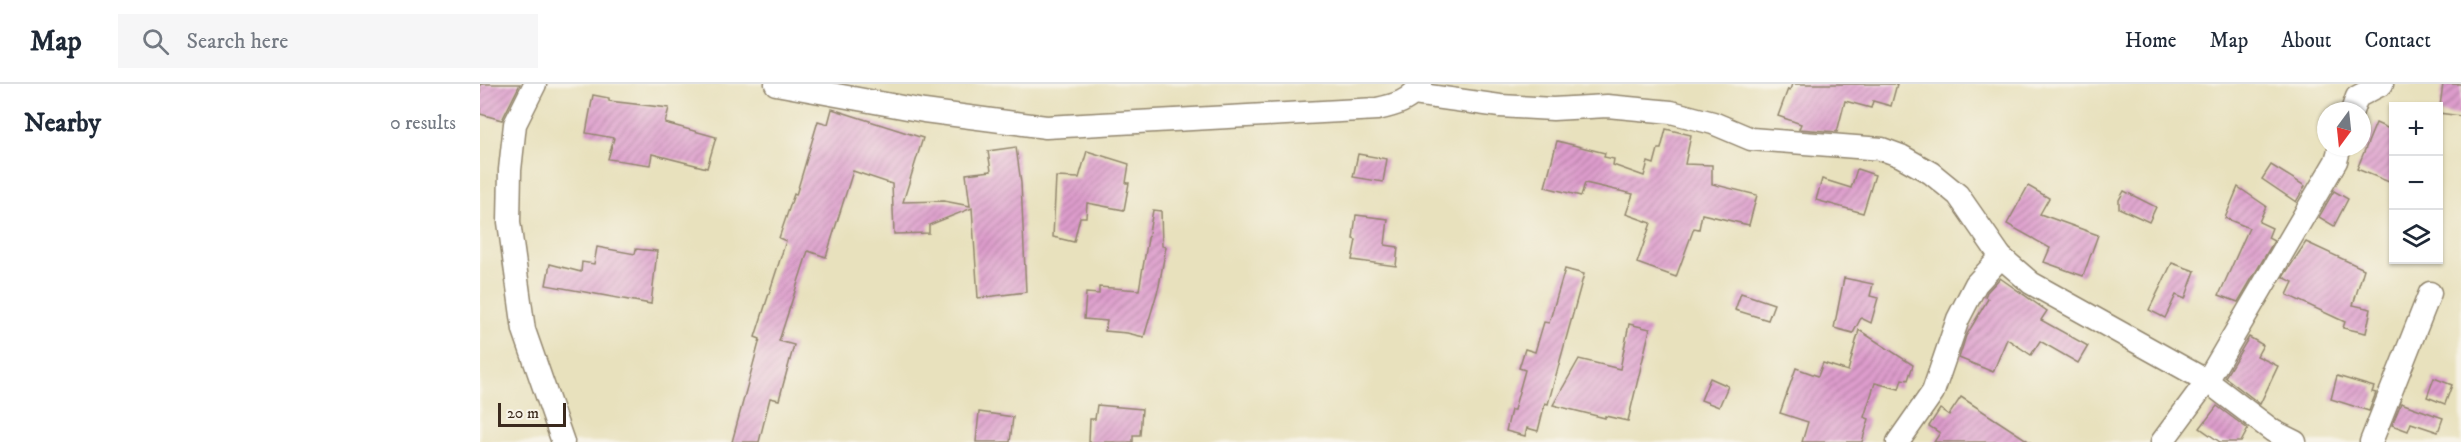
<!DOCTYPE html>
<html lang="en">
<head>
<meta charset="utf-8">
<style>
	:root { --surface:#fff; --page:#f6f6f7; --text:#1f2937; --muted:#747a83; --line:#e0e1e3 }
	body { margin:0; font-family:"IM FELL DW Pica",serif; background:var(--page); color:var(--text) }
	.controls { position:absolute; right:18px; top:18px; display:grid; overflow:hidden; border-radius:0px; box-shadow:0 2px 4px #0004 }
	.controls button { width:54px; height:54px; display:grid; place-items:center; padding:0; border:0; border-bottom:2px solid var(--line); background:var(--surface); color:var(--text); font:30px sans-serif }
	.compass { position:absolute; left:1837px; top:18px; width:54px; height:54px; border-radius:50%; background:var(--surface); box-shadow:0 2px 4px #0004; rotate:195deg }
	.scale { position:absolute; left:18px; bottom:15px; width:68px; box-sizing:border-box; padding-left:6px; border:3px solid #3b2a1e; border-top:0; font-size:16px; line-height:21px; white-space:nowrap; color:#3b2a1e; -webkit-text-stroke:4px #f7f3e8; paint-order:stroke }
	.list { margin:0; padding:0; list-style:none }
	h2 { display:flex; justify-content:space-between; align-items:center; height:78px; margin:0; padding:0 24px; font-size:26px }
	h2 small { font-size:20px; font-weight:400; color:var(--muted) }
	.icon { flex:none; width:33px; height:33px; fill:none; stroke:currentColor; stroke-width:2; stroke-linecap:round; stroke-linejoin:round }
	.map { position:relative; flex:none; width:1981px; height:358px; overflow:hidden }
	header { display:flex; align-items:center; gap:36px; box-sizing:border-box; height:84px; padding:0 30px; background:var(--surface); border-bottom:2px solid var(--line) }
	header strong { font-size:28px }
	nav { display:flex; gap:33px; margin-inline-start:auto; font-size:21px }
	.search { width:420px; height:54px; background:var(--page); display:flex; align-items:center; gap:15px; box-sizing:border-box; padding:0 21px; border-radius:0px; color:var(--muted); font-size:22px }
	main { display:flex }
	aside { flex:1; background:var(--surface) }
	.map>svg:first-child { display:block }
</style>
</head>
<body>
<header>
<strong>Map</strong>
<div class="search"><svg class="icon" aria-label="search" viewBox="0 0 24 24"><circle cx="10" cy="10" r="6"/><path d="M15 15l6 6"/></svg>Search here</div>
<nav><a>Home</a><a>Map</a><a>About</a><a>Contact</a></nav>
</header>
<main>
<aside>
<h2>Nearby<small>0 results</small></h2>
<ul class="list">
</ul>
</aside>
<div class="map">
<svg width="1981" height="358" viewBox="0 0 1981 358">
	<defs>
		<pattern id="building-hatch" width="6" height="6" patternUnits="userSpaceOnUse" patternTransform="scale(1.5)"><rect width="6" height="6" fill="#dd9ccc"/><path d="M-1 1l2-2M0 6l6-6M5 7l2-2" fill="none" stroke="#b47fa5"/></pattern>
	</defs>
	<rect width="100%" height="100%" fill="#f7f3e8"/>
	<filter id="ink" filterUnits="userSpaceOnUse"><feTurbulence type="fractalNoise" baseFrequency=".0167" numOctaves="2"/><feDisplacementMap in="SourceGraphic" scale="12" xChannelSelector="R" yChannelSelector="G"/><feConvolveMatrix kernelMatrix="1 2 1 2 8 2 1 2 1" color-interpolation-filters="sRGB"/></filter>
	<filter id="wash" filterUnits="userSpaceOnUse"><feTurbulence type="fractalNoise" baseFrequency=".008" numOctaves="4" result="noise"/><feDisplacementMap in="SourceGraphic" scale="24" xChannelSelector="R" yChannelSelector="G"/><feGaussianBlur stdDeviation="1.35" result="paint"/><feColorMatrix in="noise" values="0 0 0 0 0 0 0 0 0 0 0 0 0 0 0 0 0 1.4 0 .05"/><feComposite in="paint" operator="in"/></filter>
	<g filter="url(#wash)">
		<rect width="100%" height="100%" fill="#e8e1bd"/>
		<g id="blocks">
			<!-- building -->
			<g fill="url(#building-hatch)">
				<polygon points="0,0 40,0 22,36 0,30"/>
				<polygon points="1312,0 1417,0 1411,22 1393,17 1391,24 1365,17 1357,48 1319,45 1321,40 1298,32 1308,5 1310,6"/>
				<polygon points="1963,0 1981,0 1981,32 1959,29"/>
				<polygon points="113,11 129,14 129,17 189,24 185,39 236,53 227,84 172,70 170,81 128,75 134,54 106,49"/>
				<polygon points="352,25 443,54 423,118 464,117 490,122 486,90 511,87 508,67 536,63 541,99 546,208 498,214 492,124 449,141 449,149 414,150 412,100 373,87 346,173 328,167 299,257 314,261 299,316 290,314 279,358 252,358 280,255 275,253 306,157 299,154 314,110 316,111 338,37 348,40"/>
				<polygon points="1896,39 1914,47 1914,100 1877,85"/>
				<polygon points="1186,45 1211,51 1205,80 1232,81 1232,100 1277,111 1269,141 1222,130 1219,145 1214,144 1196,193 1157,179 1171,139 1146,130 1153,110 1105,99 1101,112 1065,103 1077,57 1125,69 1124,73 1134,75 1133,81 1164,92 1168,78 1174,80 1178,65 1181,65"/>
				<polygon points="607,67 649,80 646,99 649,99 644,126 607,119 606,133 600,133 594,158 573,153 576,93 599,94"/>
				<polygon points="878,70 907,75 903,98 873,93"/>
				<polygon points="1791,81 1825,102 1816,118 1782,95"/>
				<polygon points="1377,85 1395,91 1383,129 1336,116 1342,95 1371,104"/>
				<polygon points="1548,102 1569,114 1560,130 1618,151 1603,192 1564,178 1570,164 1527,140"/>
				<polygon points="1758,103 1786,122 1779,138 1792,144 1788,154 1794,157 1758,218 1739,211 1769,144 1745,134"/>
				<polygon points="1644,107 1676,123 1669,138 1639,124 1639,116"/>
				<polygon points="1854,107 1868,115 1854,142 1839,133"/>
				<polygon points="673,126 681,127 682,162 686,163 679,202 664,253 647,249 625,247 627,237 604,235 606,209 619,210 619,203 659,206"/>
				<polygon points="876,131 908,135 905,161 918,163 916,182 872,176 876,156 873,155"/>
				<polygon points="1826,158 1884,185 1873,221 1891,225 1886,249 1863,244 1865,238 1807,211 1813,198 1803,193"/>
				<polygon points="117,163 155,170 156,165 177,167 171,220 66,201 70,180 101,188 102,178 114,180"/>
				<polygon points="1692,179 1715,187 1705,215 1696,211 1685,234 1669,226"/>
				<polygon points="1085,185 1104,190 1068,320 1065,319 1058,347 1047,344 1045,352 1026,347 1031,326 1034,326 1045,286 1039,284 1045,265 1055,268 1064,238 1069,239"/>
				<polygon points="1364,194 1393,200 1390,212 1398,214 1391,239 1381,234 1373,249 1354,244"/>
				<polygon points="1520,194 1567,227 1561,236 1608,262 1598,279 1560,257 1551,271 1527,255 1513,288 1479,274 1486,252 1508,215 1505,213 1507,208"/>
				<polygon points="1261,209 1294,220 1288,236 1255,226"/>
				<polygon points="1149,240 1170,245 1148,337 1125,332 1125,334 1073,321 1099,275 1140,285"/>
				<polygon points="1379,246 1433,281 1428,296 1422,295 1419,305 1395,299 1384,333 1389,335 1382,358 1322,358 1328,338 1300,329 1316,284 1338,292 1343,279 1368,287"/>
				<polygon points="1769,253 1783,261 1777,272 1798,282 1780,320 1745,293"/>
				<polygon points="1857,292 1894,303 1892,308 1896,309 1889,327 1851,315"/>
				<polygon points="1230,294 1248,302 1239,323 1221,316"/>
				<polygon points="1954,294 1972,301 1965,320 1947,313"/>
				<polygon points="1481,313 1550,358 1454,358 1460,349 1449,342 1460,325 1469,331"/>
				<polygon points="1921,319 1963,334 1958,348 1931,339 1928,347 1912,341"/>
				<polygon points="617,321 662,325 660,351 653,351 653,358 609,358 610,335 615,335"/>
				<polygon points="1737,322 1768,345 1761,358 1740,358 1720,344"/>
				<polygon points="499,328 533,333 530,358 496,358"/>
			</g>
		</g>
	</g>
	<g filter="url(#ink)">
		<use href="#blocks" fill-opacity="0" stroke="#92866e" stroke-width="1.5"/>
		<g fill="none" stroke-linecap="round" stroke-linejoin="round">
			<!-- minor casing -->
			<g stroke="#92866e" stroke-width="25">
				<g id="minor">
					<polyline points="55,0 35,40 30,86 29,138 44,246 83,358"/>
					<path d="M296,0l148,27 122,16 331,-18c19,-4 33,-8 44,-25"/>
					<polyline points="934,10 1020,22 1073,25 1127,22 1191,28 1233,39 1271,55 1402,65 1421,72 1451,89 1478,111 1521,173 1551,199 1727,297 1793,347 1815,358"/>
					<polyline points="1872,27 1877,13 1902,0"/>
					<polyline points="1418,358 1453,308 1478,235 1496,200 1521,173"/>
					<polyline points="1682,358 1727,297 1856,77 1860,63"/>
					<polyline points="1891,358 1950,209"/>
				</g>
			</g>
			<!-- minor -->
			<use href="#minor" stroke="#fff" stroke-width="22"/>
		</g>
	</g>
</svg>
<div class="controls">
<button>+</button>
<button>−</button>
<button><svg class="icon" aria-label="layers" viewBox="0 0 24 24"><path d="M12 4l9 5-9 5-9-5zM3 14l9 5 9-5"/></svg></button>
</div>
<svg class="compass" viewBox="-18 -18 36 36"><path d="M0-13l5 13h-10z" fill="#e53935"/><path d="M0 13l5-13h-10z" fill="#747a83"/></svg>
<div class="scale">20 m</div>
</div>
</main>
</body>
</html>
